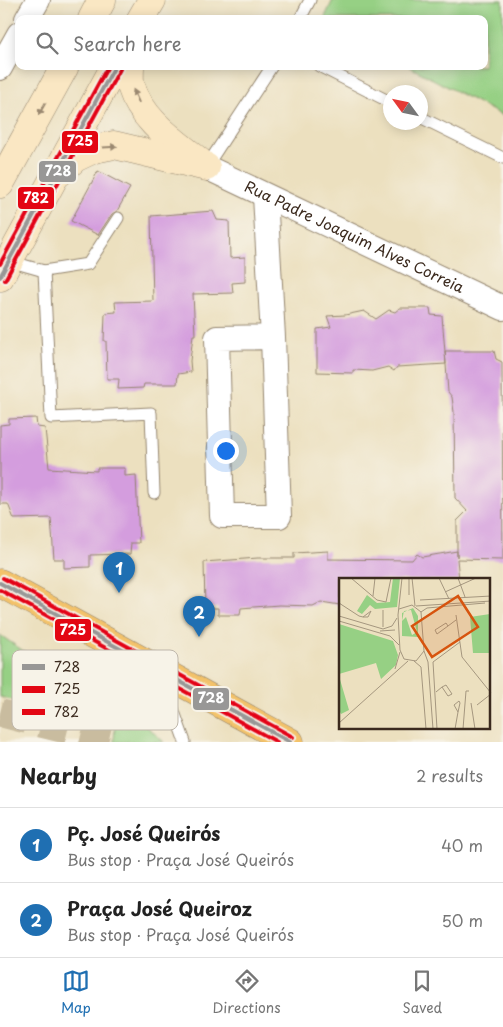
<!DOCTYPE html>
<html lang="en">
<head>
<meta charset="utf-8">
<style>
	:root { --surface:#fff; --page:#f6f6f6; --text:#222; --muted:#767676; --line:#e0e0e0; --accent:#1f6fb2 }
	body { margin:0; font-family:"Playpen Sans",sans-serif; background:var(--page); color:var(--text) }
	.compass { position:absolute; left:383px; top:85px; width:45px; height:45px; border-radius:50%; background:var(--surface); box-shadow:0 2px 12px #0003; rotate:303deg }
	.you { position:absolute; left:225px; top:450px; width:18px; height:18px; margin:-12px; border:4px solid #fff; border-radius:50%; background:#1a73e8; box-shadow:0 0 0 8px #1a73e833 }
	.badge { display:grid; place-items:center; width:32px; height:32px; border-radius:50%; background:var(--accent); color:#fff; font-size:16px; font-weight:700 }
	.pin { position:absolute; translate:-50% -41px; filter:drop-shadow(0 1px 2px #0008) }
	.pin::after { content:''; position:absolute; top:26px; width:18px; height:15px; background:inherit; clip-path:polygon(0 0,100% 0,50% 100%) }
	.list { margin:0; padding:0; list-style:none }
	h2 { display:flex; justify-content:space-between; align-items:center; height:65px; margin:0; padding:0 20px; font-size:21px }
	h2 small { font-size:16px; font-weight:400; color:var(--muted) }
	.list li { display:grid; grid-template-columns:32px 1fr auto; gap:15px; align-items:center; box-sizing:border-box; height:75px; padding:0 20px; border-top:1px solid var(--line) }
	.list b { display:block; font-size:19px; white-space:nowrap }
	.list p { margin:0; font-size:16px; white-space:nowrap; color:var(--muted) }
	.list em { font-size:16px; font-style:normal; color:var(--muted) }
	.icon { flex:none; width:28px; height:28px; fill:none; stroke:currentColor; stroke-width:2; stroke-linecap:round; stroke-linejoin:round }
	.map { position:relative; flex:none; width:503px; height:742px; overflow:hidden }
	.search { position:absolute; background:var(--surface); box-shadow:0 2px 12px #0003; left:15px; right:15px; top:15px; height:55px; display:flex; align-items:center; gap:12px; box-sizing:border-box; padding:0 18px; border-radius:10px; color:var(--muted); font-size:19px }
	.sheet { height:215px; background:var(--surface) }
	nav { display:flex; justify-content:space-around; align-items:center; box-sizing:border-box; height:70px; border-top:1px solid var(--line); background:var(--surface); font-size:14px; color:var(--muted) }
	nav a { display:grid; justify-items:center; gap:2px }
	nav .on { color:var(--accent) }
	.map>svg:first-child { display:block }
</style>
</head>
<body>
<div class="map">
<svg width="503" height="742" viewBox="0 0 503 742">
	<rect width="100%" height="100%" fill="#f7f3e8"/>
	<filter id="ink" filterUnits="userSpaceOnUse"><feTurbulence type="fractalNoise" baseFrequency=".02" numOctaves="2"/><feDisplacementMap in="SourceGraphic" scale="10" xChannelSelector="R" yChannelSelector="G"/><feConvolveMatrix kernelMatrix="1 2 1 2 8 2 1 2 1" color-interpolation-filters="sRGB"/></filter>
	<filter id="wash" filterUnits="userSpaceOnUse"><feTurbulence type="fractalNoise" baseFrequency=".0096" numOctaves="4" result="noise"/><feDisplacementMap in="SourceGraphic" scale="20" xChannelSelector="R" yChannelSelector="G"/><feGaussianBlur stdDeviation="1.12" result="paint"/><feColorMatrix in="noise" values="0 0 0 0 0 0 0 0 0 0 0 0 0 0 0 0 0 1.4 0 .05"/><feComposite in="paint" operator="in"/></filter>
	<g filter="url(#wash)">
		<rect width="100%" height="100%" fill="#ece0bf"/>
		<!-- green -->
		<g fill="#96d084" stroke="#687d51">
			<polygon points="333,0 503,0 503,116 408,66 484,66 484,19 324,19"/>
			<polygon points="0,635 38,661 143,723 164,742 114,742 115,725 0,697"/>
		</g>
		<g id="blocks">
			<!-- building -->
			<g fill="#d49dde">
				<polygon points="98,171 130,188 117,211 112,214 98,235 71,221"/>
				<polygon points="213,211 217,220 229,221 230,258 245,257 245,282 232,283 233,293 193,294 195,335 193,335 190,361 191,372 178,374 177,384 144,384 143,388 118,389 119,379 107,379 106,341 104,341 105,313 116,312 115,302 153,301 151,216"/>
				<polygon points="400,308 430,308 431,315 442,316 446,364 397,367 394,371 388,367 372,371 353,370 353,373 317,372 317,329 331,327 327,316 345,315 364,311 376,319 389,310 395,312"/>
				<polygon points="445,351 494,351 496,359 502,362 503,560 457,559 459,580 340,580 340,605 321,602 313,606 279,605 241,608 240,615 218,615 218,608 205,608 204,562 258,558 294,558 294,553 328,551 328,559 412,560 417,554 422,557 457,551 457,557 457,521 467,511 455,498 454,412 452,397 448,392"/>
				<polygon points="36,418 37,427 45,428 49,468 97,471 97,468 125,468 125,476 136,475 139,543 131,543 130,554 90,555 90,567 64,568 64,559 54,559 51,518 14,519 8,504 0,504 0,425 9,424 9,419"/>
			</g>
		</g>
	</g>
	<g filter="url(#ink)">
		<use href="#blocks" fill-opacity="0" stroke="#94856e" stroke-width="1"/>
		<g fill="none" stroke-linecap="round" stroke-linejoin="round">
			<!-- trunk-tunnel -->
			<polyline stroke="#c9bc9f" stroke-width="28" stroke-dasharray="28 14" stroke-linecap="butt" points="0,713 114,742"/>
			<!-- service casing -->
			<g stroke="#94856e" stroke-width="13">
				<g id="service">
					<polyline points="300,19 310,0"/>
					<polyline points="319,66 390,102"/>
					<polyline points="420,117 503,158"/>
					<polyline points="206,167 272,66"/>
					<polyline points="9,261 44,271 88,264 118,218"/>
					<polyline points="44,271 51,418 151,413 154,493"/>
					<polyline points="161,676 185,742"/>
				</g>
			</g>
			<!-- minor casing -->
			<g stroke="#94856e" stroke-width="26">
				<g id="minor">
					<polyline points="27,19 38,0"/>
					<polyline points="0,68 19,34"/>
					<path id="s1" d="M206,167l297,141"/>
					<polyline points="265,196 273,337 279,516 222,516 217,338 273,337"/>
				</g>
			</g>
			<!-- secondary casing -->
			<g stroke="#94856e" stroke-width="29">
				<g id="secondary">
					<polyline points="92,19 102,0"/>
					<polyline points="141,19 152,0"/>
					<path d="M130,66c0,6 -1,14 1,20 11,35 43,55 70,77"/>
					<polyline points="60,172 75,158 94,149 114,145 206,167"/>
					<polyline points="0,184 65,66"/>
					<polyline points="0,277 115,66"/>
				</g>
			</g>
			<!-- trunk casing -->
			<g stroke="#94856e" stroke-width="29">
				<polyline id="trunk" points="0,583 290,742"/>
			</g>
			<!-- service -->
			<use href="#service" stroke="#fff" stroke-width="11"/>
			<!-- minor -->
			<use href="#minor" stroke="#fff" stroke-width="24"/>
			<!-- secondary -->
			<use href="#secondary" stroke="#fae7c3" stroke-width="28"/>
			<!-- trunk -->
			<use href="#trunk" stroke="#f3c26a" stroke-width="28"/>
			<!-- bus-1 casing -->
			<g stroke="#f7f3e8" stroke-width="8">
				<g id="bus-1">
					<polyline points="0,277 115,66"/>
					<polyline points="0,583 290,742"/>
				</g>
			</g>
			<!-- bus-2 casing -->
			<g stroke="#f7f3e8" stroke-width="8">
				<g id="bus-2">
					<polyline points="5,280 120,69"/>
					<polyline points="0,590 277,742"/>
				</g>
			</g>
			<!-- bus-3 casing -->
			<g stroke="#f7f3e8" stroke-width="8">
				<g id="bus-3">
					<polyline points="0,264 108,66"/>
					<polyline points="3,578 293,737"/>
				</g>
			</g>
			<!-- bus-1 -->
			<use href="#bus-1" stroke="#989796" stroke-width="4"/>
			<!-- bus-2 -->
			<use href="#bus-2" stroke="#e30613" stroke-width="4"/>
			<!-- bus-3 -->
			<use href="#bus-3" stroke="#e30613" stroke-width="4"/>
		</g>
		<!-- one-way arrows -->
		<defs><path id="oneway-solid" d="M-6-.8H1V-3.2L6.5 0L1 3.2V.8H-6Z" transform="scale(1.25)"/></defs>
		<g fill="#9a8870">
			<use href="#oneway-solid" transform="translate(136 96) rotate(-114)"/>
			<use href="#oneway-solid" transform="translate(42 109) rotate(119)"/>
			<use href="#oneway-solid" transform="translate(110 147) rotate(-4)"/>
		</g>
	</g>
	<g text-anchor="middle" stroke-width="5" stroke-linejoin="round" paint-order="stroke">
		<!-- street labels -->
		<g font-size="15" fill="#3b2a1e" stroke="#f7f3e8">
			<text dy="5" stroke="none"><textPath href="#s1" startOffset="164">Rua Padre Joaquim Alves Correia</textPath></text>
		</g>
	</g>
	<!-- overview -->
	<g transform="translate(339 578)">
		<rect width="151" height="151" fill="#ece0bf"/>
		<path d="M54,0h7l-3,29 -22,2 -5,-4 -8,9 -5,-3 10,-16 10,8 13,-1zM74,30l5,8v21l-16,-1v-23zM72,32l6,22 -5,3 -6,-18 -4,4 2,-10zM151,36v39h-17l-3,-36zM0,46l54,17 5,14 -2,10 -15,14 -5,-16 -37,11zM0,98l10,34 -8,4 -2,-4z" fill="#96d084" fill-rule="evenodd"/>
		<path fill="none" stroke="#a5977f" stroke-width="1" d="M12,0l26,22 9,2 5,-24M73,0l3,28M100,0l10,21M119,0l7,19M106,14l31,-14M70,17v-17M34,18l2,-18M81,22l71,-4M0,25l20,13 4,1h5l3,-6 -8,6M77,28l75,-5M60,31l13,-4 9,7 3,39 -8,10 -12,-2 -4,-9 -2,-35 4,-37M44,32v17M82,34l6,-4 58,-5M117,37l6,42 29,36M0,38l44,13 9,-3 5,-8M0,43l51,15 9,9M109,48l-2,-3 -11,7 2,4 11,-8 8,-6M41,53l15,-1M85,73l4,11 5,67M75,83l7,6 5,62M56,91l5,-17M97,114l6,-5 6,9 4,-2 -6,-9 -4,2M120,123l1,2 -2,9 -4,-7zM132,125l4,26M138,127l14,-11M0,145l69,-62M98,151l-4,-67 27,-20M116,151l3,-17M124,151l3,-38h3"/>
		<path fill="#d7540e" fill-opacity="0.15" stroke="#d7540e" stroke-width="2.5" d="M119,18l20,31 -46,30 -20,-31z"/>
		<rect width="151" height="151" fill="none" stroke="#3b2a1e" stroke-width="2.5"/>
	</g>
	<!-- legend -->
	<rect x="12" y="650" width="166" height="80" rx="8" fill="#f7f3e8" stroke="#bfb7ab" stroke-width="1"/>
	<rect x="22" y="664" width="23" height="6" fill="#989796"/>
	<rect x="22" y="686" width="23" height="7" fill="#e30613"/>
	<rect x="22" y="709" width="23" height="6" fill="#e30613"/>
	<g font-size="14" fill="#3b2a1e">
		<text x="54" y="672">728</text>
		<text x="54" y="694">725</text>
		<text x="54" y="717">782</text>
	</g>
	<g stroke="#f7f3e8" stroke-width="2">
		<rect x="61" y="130" width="38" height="24" rx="5" fill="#e30613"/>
		<rect x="38" y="160" width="39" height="23" rx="5" fill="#989796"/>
		<rect x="17" y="186" width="38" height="24" rx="5" fill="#e30613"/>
		<rect x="54" y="618" width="38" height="24" rx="5" fill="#e30613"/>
		<rect x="192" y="687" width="38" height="24" rx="5" fill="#989796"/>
	</g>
	<g font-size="14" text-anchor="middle" font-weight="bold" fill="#fff">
		<text x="80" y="146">725</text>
		<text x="58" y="176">728</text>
		<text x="36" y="203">782</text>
		<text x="73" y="635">725</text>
		<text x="211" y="703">728</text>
	</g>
</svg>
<svg class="compass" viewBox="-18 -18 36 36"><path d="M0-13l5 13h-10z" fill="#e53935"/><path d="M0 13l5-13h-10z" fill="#767676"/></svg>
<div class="you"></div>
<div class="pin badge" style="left:119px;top:593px">1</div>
<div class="pin badge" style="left:199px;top:637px">2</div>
<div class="search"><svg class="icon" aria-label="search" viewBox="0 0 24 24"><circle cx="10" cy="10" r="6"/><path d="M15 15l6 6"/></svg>Search here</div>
</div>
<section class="sheet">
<h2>Nearby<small>2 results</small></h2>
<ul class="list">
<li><span class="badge">1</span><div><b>Pç. José Queirós</b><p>Bus stop · Praça José Queirós</p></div><em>40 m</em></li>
<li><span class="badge">2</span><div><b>Praça José Queiroz</b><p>Bus stop · Praça José Queirós</p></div><em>50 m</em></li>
</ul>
</section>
<nav>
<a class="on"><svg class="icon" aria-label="map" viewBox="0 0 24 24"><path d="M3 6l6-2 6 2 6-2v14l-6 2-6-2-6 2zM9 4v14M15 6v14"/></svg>Map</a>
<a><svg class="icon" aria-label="directions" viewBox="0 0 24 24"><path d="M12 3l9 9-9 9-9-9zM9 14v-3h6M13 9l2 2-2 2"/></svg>Directions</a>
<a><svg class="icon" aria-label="saved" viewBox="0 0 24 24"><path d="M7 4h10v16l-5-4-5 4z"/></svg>Saved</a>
</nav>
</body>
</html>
